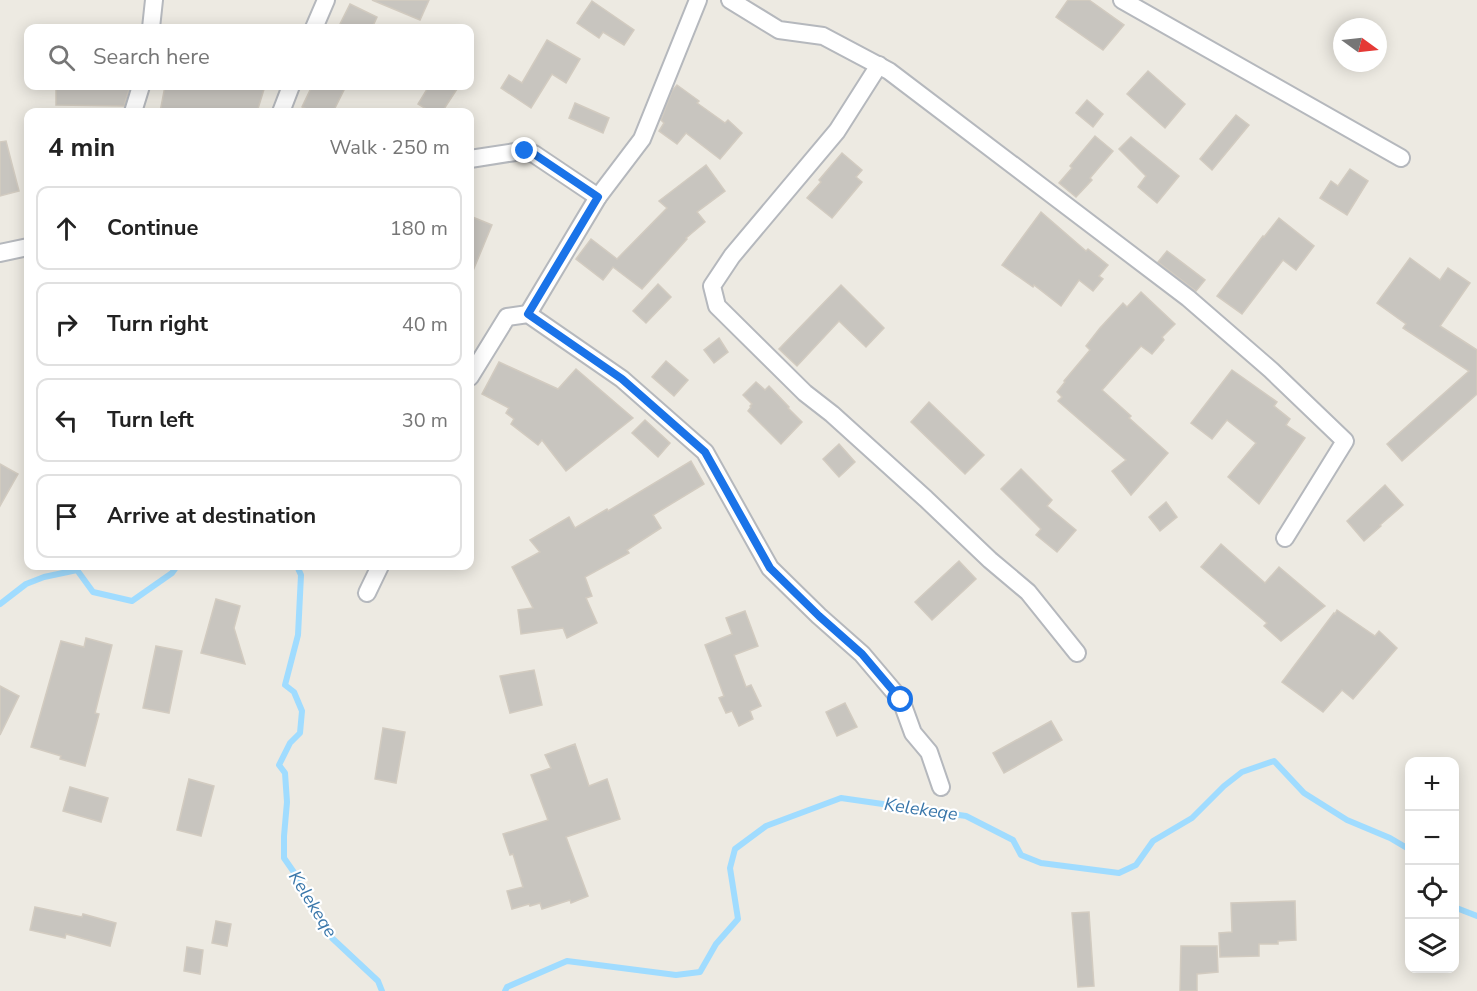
<!DOCTYPE html>
<html lang="en">
<head>
<meta charset="utf-8">
<style>
	:root { --surface:#fff; --page:#f2f2f2; --text:#222; --muted:#767676; --line:#e0e0e0 }
	body { margin:0; font-family:"Nunito Sans",sans-serif; background:var(--page); color:var(--text) }
	.controls { position:absolute; right:18px; bottom:18px; display:grid; overflow:hidden; border-radius:12px; box-shadow:0 3px 15px #0003 }
	.controls button { width:54px; height:54px; display:grid; place-items:center; padding:0; border:0; border-bottom:2px solid var(--line); background:var(--surface); color:var(--text); font:30px sans-serif }
	.compass { position:absolute; left:1333px; top:18px; width:54px; height:54px; border-radius:50%; background:var(--surface); box-shadow:0 3px 15px #0003; rotate:105deg }
	.stop { position:absolute; width:18px; height:18px; margin:-14px; border:4px solid #1a73e8; border-radius:50%; background:#fff }
	.stop.end { background:#1a73e8; border-color:#fff; box-shadow:0 2px 6px #0008 }
	.list { margin:0; padding:0; list-style:none }
	h2 { display:flex; justify-content:space-between; align-items:center; height:78px; margin:0; padding:0 24px; font-size:26px }
	h2 small { font-size:20px; font-weight:400; color:var(--muted) }
	.list li { display:grid; grid-template-columns:39px 1fr auto; gap:18px; align-items:center; box-sizing:border-box; height:84px; margin:0 12px 12px; padding:0 12px; border:2px solid var(--line); border-radius:12px }
	.list b { display:block; font-size:22px; white-space:nowrap }
	.list em { font-size:20px; font-style:normal; color:var(--muted) }
	.icon { flex:none; width:33px; height:33px; fill:none; stroke:currentColor; stroke-width:2; stroke-linecap:round; stroke-linejoin:round }
	.map { position:relative; flex:none; width:1477px; height:991px; overflow:hidden }
	.search { position:absolute; background:var(--surface); box-shadow:0 3px 15px #0003; left:24px; top:24px; width:450px; height:66px; display:flex; align-items:center; gap:15px; box-sizing:border-box; padding:0 21px; border-radius:12px; color:var(--muted); font-size:22px }
	.panel { position:absolute; background:var(--surface); box-shadow:0 3px 15px #0003; left:24px; top:108px; width:450px; height:462px; border-radius:12px }
	.map>svg:first-child { display:block }
</style>
</head>
<body>
<div class="map">
<svg width="1477" height="991" viewBox="0 0 1477 991">
	<rect width="100%" height="100%" fill="#edeae2"/>
	<g fill="none" stroke-linecap="round" stroke-linejoin="round">
		<!-- stream -->
		<g stroke="#a0dcff" stroke-width="6">
			<polyline points="297,566 301,575 298,635 285,685 294,692 302,711 300,733 290,743 279,765 285,773 287,802 284,836 284,858 300,881 311,903 332,938 378,981 382,991"/>
			<polyline points="0,604 26,584 44,577 77,570 93,592 132,601 172,573 177,566"/>
			<polyline points="1454,907 1477,916"/>
			<polyline points="505,991 507,987 567,961 676,975 700,972 716,944 738,919 730,868 735,849 766,826 841,798 966,816 1013,840 1021,855 1041,863 1119,873 1136,865 1153,841 1192,818 1224,786 1242,772 1274,761 1304,793 1347,820 1390,838 1407,848 1410,853"/>
		</g>
	</g>
	<!-- building -->
	<g fill="#c8c5bf" stroke="#d2cbc0" stroke-width="1.5">
		<polygon points="372,0 429,0 420,20"/>
		<polygon points="1068,0 1089,0 1124,25 1103,50 1056,17"/>
		<polygon points="592,1 634,30 624,45 603,32 599,38 577,23"/>
		<polygon points="350,4 377,17 372,28 338,28"/>
		<polygon points="547,40 580,59 566,83 552,74 531,108 501,88 509,75 522,83"/>
		<polygon points="1148,71 1185,104 1165,128 1127,94"/>
		<polygon points="677,85 699,101 697,103 725,123 728,120 742,133 720,159 686,133 677,144 659,131 664,123 661,120 672,91"/>
		<polygon points="56,86 130,86 124,106 56,105"/>
		<polygon points="165,86 265,86 257,112 160,112"/>
		<polygon points="312,86 346,86 333,112 313,112 302,107"/>
		<polygon points="429,86 459,86 442,112 431,112 418,104"/>
		<polygon points="1087,100 1103,114 1093,127 1076,113"/>
		<polygon points="575,103 609,118 603,133 569,118"/>
		<polygon points="1236,115 1249,125 1212,170 1200,159"/>
		<polygon points="1095,136 1113,151 1090,178 1092,180 1076,197 1059,183 1072,168 1070,166"/>
		<polygon points="1131,137 1179,176 1157,203 1138,187 1146,176 1119,149"/>
		<polygon points="6,141 19,191 0,196 0,142"/>
		<polygon points="842,153 862,170 856,177 862,182 832,218 807,198 821,182 819,180"/>
		<polygon points="706,165 725,191 697,212 705,222 686,238 687,239 642,289 613,267 603,280 576,259 591,239 617,259 667,208 659,201"/>
		<polygon points="1350,169 1368,181 1347,215 1320,198 1331,181 1338,186"/>
		<polygon points="1041,212 1086,251 1088,249 1108,265 1099,276 1103,279 1093,291 1079,280 1061,306 1034,285 1033,287 1002,265"/>
		<polygon points="470,216 492,225 470,278"/>
		<polygon points="1279,218 1314,246 1296,270 1283,260 1242,314 1217,296 1263,236 1264,237"/>
		<polygon points="1167,251 1205,280 1196,291 1158,262"/>
		<polygon points="1410,258 1440,280 1448,268 1470,283 1440,326 1477,350 1477,394 1402,461 1387,444 1469,371 1403,328 1406,324 1377,303"/>
		<polygon points="658,284 671,297 646,323 633,311"/>
		<polygon points="841,285 884,328 866,347 839,321 797,366 779,349"/>
		<polygon points="1141,292 1175,324 1162,337 1164,340 1152,354 1141,346 1102,390 1131,416 1129,418 1168,453 1131,495 1112,471 1126,460 1058,401 1062,397 1057,392 1065,382 1064,381 1090,350 1086,346 1100,328 1123,303 1127,307"/>
		<polygon points="719,338 728,352 714,363 704,350"/>
		<polygon points="666,361 688,380 674,396 652,377"/>
		<polygon points="499,362 558,389 576,369 633,418 566,471 542,440 538,445 511,424 514,419 506,413 509,408 482,394"/>
		<polygon points="1232,370 1277,402 1274,406 1290,419 1286,425 1305,438 1259,504 1228,477 1256,443 1227,420 1212,439 1191,423"/>
		<polygon points="756,382 765,390 769,386 789,407 788,408 802,422 781,444 748,411 751,407 750,406 752,404 743,395"/>
		<polygon points="929,402 984,455 965,474 911,422"/>
		<polygon points="645,420 670,443 658,457 632,433"/>
		<polygon points="839,444 855,462 839,477 823,459"/>
		<polygon points="691,461 704,484 653,515 661,528 627,550 629,553 585,577 592,596 586,598 597,623 567,638 563,628 521,634 518,610 533,608 512,567 540,552 530,540 569,517 575,528 607,509 608,511"/>
		<polygon points="0,464 18,474 0,506"/>
		<polygon points="1021,469 1052,500 1047,506 1076,530 1057,552 1036,535 1041,529 1001,489"/>
		<polygon points="1385,485 1403,505 1380,525 1381,526 1364,541 1347,521"/>
		<polygon points="1166,502 1177,517 1160,531 1149,517"/>
		<polygon points="1221,544 1265,583 1279,567 1325,606 1281,641 1264,626 1267,623 1201,567"/>
		<polygon points="959,561 976,579 932,620 915,602"/>
		<polygon points="216,599 240,606 234,628 245,664 201,653"/>
		<polygon points="1337,610 1375,636 1379,631 1397,648 1353,699 1342,690 1323,712 1282,682 1334,613 1335,614"/>
		<polygon points="745,611 758,646 734,655 746,687 751,685 761,706 750,711 753,719 739,726 732,711 726,713 719,698 724,696 705,645 732,634 726,618"/>
		<polygon points="86,638 112,645 95,713 99,714 85,766 60,759 61,756 31,747 61,641 84,647"/>
		<polygon points="156,646 182,651 169,713 143,708"/>
		<polygon points="534,670 542,705 510,713 500,676"/>
		<polygon points="0,686 19,696 0,735"/>
		<polygon points="845,703 857,727 837,736 826,712"/>
		<polygon points="1051,721 1062,740 1004,773 993,753"/>
		<polygon points="383,728 405,732 396,783 375,779"/>
		<polygon points="575,744 589,786 607,779 620,819 566,837 588,896 571,903 570,900 542,909 540,903 530,906 529,904 512,909 507,891 523,887 513,854 510,855 503,834 548,820 531,775 551,768 545,755"/>
		<polygon points="189,779 214,786 201,836 177,830"/>
		<polygon points="70,787 108,798 101,822 63,811"/>
		<polygon points="1295,901 1296,940 1278,941 1278,944 1259,944 1259,956 1220,957 1219,933 1232,932 1231,903"/>
		<polygon points="35,907 82,917 83,914 116,923 110,946 66,934 65,938 30,930"/>
		<polygon points="1089,912 1094,986 1078,987 1072,913"/>
		<polygon points="216,921 231,924 227,946 212,943"/>
		<polygon points="1181,946 1217,946 1218,972 1197,974 1197,991 1180,991"/>
		<polygon points="187,947 203,950 200,974 184,971"/>
	</g>
	<g fill="none" stroke-linecap="round" stroke-linejoin="round">
		<!-- minor casing -->
		<g stroke="#b5b8bd" stroke-width="20">
			<g id="minor">
				<polyline points="730,0 779,30 823,36 889,71 1188,298 1271,370 1345,441 1285,538"/>
				<polyline points="1122,0 1401,158"/>
				<polyline points="151,28 154,0"/>
				<polyline points="314,28 326,0"/>
				<polyline points="879,65 837,131 732,256 712,286 717,306 805,393 832,414 926,499 990,560 1028,592 1077,653"/>
				<polyline points="133,112 141,86"/>
				<polyline points="281,112 291,86"/>
				<polyline points="470,159 515,152 525,151 534,154 598,197"/>
				<polyline points="0,253 28,247"/>
				<polyline points="528,314 598,197 642,139 698,0"/>
				<polyline points="470,377 507,317 528,314 622,379 705,452 770,568 819,616 862,654 901,700 913,733 929,752 941,787"/>
				<polyline points="367,593 380,566"/>
			</g>
		</g>
		<!-- minor -->
		<use href="#minor" stroke="#fff" stroke-width="16"/>
	</g>
	<g fill="none" stroke-linecap="round" stroke-linejoin="round">
		<!-- route -->
		<polyline stroke="#1a73e8" stroke-width="8" points="525,151 534,154 598,197 528,314 622,379 705,452 770,568 819,616 862,654 901,700"/>
	</g>
	<g text-anchor="middle" stroke-width="4.5" stroke-linejoin="round" paint-order="stroke">
		<!-- water labels -->
		<g font-size="18" font-style="italic" fill="#3a77aa" stroke="#fff">
			<text transform="translate(921 809) rotate(8)" y="6">Kelekeqe</text>
			<text transform="translate(313 904) rotate(58)" y="6">Kelekeqe</text>
		</g>
	</g>
</svg>
<div class="controls">
<button>+</button>
<button>−</button>
<button><svg class="icon" aria-label="locate" viewBox="0 0 24 24"><circle cx="12" cy="12" r="6"/><path d="M12 2v4M12 18v4M2 12h4M18 12h4"/></svg></button>
<button><svg class="icon" aria-label="layers" viewBox="0 0 24 24"><path d="M12 4l9 5-9 5-9-5zM3 14l9 5 9-5"/></svg></button>
</div>
<svg class="compass" viewBox="-18 -18 36 36"><path d="M0-13l5 13h-10z" fill="#e53935"/><path d="M0 13l5-13h-10z" fill="#767676"/></svg>
<div class="stop" style="left:901px;top:700px"></div>
<div class="stop end" style="left:525px;top:151px"></div>
<div class="search"><svg class="icon" aria-label="search" viewBox="0 0 24 24"><circle cx="10" cy="10" r="6"/><path d="M15 15l6 6"/></svg>Search here</div>
<section class="panel">
<h2>4 min<small>Walk · 250 m</small></h2>
<ul class="list">
<li><svg class="icon" aria-label="ahead" viewBox="0 0 24 24"><path d="M12 20V5M6 11l6-6 6 6"/></svg><div><b>Continue</b></div><em>180 m</em></li>
<li><svg class="icon" aria-label="right" viewBox="0 0 24 24"><path d="M7 20v-9h11M14 6l5 5-5 5"/></svg><div><b>Turn right</b></div><em>40 m</em></li>
<li><svg class="icon" aria-label="left" viewBox="0 0 24 24"><path d="M17 20v-9H6M10 6l-5 5 5 5"/></svg><div><b>Turn left</b></div><em>30 m</em></li>
<li><svg class="icon" aria-label="arrive" viewBox="0 0 24 24"><path d="M6 21V4h12l-3 4 3 4H6"/></svg><div><b>Arrive at destination</b></div></li>
</ul>
</section>
</div>
</body>
</html>
